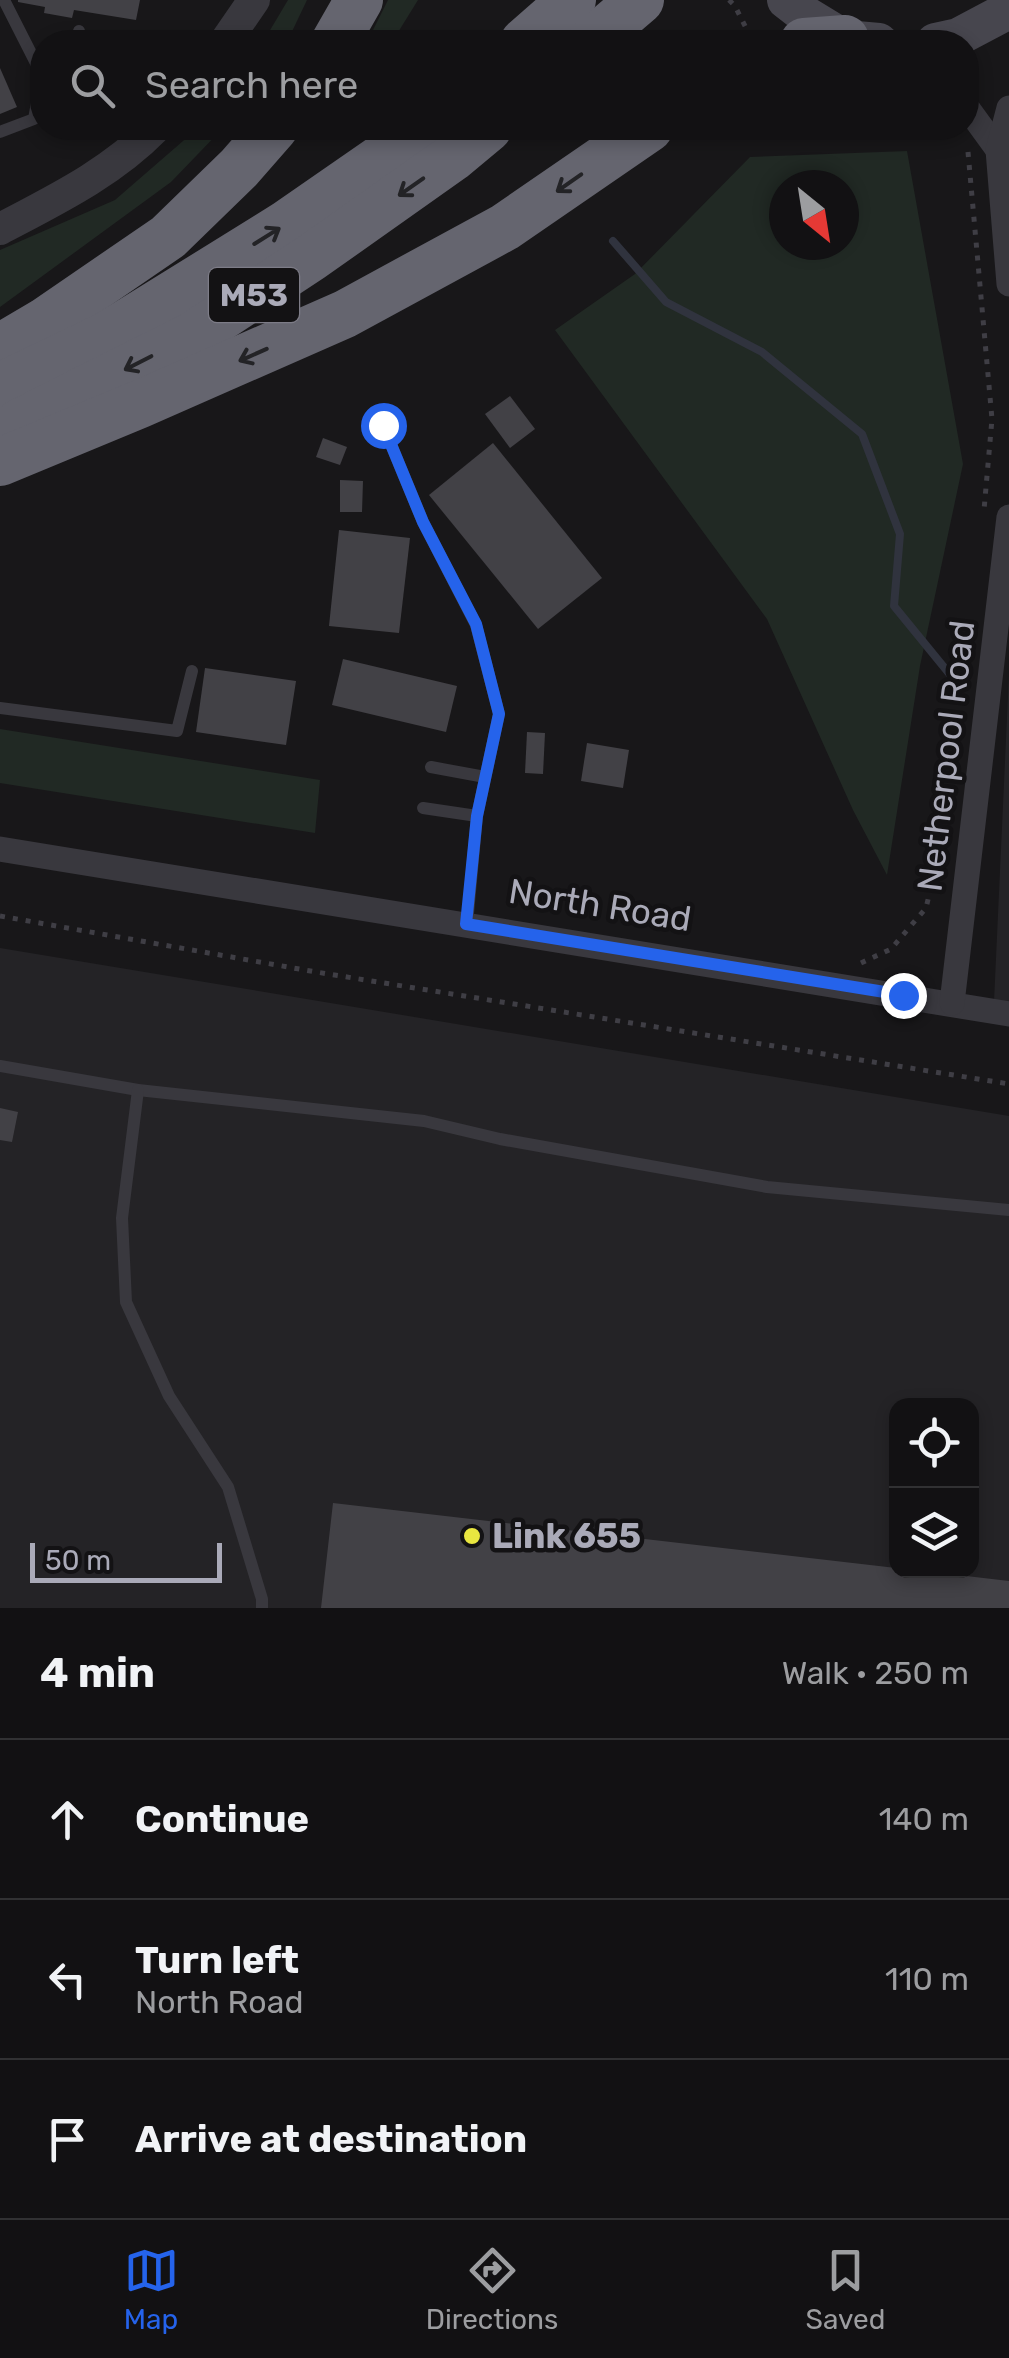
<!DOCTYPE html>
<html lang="en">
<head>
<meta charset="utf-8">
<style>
	:root { --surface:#121113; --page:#1f1f21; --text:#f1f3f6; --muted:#9c9da0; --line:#313133; --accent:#2563eb }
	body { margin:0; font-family:Rubik,sans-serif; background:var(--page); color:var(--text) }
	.controls { position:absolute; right:30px; bottom:30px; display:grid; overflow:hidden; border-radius:20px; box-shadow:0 5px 15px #0003 }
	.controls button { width:90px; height:90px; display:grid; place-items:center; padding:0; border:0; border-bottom:2px solid var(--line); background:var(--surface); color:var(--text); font:50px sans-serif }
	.compass { position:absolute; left:769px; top:170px; width:90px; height:90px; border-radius:50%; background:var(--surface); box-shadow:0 5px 15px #0003; rotate:150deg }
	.scale { position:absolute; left:30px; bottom:25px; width:192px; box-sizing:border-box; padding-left:10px; border:5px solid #aaaab8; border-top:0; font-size:28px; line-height:35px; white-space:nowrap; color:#aaaab8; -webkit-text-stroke:8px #131214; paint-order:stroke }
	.stop { position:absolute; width:30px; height:30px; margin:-22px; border:8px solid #2563eb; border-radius:50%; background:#fff }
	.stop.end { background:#2563eb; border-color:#fff; box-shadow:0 2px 10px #0008 }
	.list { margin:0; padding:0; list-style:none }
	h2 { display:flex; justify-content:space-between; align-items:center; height:130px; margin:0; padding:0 40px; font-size:42px }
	h2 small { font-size:32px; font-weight:400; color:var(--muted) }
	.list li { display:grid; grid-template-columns:65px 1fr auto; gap:30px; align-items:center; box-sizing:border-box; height:160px; padding:0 40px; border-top:2px solid var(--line) }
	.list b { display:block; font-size:38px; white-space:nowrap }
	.list p { margin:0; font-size:32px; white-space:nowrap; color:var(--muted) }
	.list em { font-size:32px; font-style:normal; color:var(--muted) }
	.icon { flex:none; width:55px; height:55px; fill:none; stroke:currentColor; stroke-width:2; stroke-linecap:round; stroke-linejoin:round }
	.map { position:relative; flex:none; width:1009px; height:1608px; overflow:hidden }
	.search { position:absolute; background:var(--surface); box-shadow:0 5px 15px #0003; left:30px; right:30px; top:30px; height:110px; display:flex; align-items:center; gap:25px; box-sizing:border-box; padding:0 35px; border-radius:40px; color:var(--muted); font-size:38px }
	.sheet { height:610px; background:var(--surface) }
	nav { display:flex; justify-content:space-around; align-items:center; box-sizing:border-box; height:140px; border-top:2px solid var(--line); background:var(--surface); font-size:28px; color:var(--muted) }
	nav a { display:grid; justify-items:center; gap:5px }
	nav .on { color:var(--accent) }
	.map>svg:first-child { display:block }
</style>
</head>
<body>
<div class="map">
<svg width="1009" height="1608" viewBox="0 0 1009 1608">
	<rect width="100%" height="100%" fill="#181719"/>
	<!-- built -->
	<g fill="#242326" fill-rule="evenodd">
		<polygon points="1009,674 1009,1005 994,1002"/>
		<path d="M0,948l1009,168v492h-1009zM896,1406h76v164h-76z"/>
	</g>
	<!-- green -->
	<g fill="#212924" fill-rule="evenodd">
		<polygon points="288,0 307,0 287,42 263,42"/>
		<polygon points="388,0 418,0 392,42 367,42"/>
		<polygon points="198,128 223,128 171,182 0,307 0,250 115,200"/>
		<path d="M907,151l56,313 -43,202 -33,209 -34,-65 -86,-191 -212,-289 80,-56 115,-117zM784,185h60v60h-60z"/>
		<polygon points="0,729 320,780 315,833 0,783"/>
	</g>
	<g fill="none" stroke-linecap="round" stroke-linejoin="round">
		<!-- stream -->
		<polyline stroke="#30333e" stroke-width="8" points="613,241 666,302 762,352 862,434 900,534 894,606 952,677"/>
	</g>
	<!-- building -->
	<g fill="#424146">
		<polygon points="18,0 140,0 136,20 74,10 72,18 44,13 45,7 18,2"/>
		<polygon points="0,68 17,107 0,114"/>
		<polygon points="510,396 535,429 510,448 485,414"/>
		<polygon points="323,438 347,447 340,465 316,457"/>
		<polygon points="493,443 602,578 538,629 429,495"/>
		<polygon points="340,480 363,481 362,512 340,512"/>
		<polygon points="339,530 410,538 399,633 329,626"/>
		<polygon points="343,659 457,686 446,732 332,705"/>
		<polygon points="205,668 296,681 286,745 196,732"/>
		<polygon points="527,732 545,733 543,774 525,773"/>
		<polygon points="587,743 629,750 623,788 581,781"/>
		<polygon points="0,1108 18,1112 12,1142 0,1140"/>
		<polygon points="333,1503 896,1568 896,1570 915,1570 1009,1581 1009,1608 321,1608"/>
	</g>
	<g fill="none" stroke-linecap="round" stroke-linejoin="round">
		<!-- path -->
		<g stroke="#3f3e45" stroke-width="5" stroke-dasharray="5 8" stroke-linecap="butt">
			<polyline points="729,0 735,6 753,42"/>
			<polyline points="968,152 992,419 984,510"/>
			<polyline points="0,916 316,972 1009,1084"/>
			<polyline points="861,963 891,949 926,908 945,828"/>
		</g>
		<!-- service -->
		<g stroke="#39383e" stroke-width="12">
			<polyline points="76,42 79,31"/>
			<polyline points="0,132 34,119 42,75 4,0"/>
			<polyline points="383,425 423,522 476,625 499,714 477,816 467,924"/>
			<polyline points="0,708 177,731 192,671"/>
			<polyline points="431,767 485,777"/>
			<polyline points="423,808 477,816"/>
			<polyline points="0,1066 138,1090 424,1121 500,1139 767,1187 1009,1210"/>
			<polyline points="138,1090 122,1218 126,1302 169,1396 228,1487 262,1599 262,1608"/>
		</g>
		<!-- minor -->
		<g stroke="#39383e" stroke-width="25">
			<polyline points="966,106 998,150"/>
			<polyline points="1009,108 998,150 1009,284"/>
			<polyline points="0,849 1009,1014"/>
			<polyline points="952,1003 1009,517"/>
		</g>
		<!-- tertiary -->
		<g stroke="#39383e" stroke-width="32">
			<polyline points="225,42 254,0"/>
			<path d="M0,229c55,-29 111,-56 155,-101"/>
		</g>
		<!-- secondary -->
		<g stroke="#47464e" stroke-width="38">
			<polyline points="786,0 804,14 845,39 879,42"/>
			<polyline points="935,42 958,37 1009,10"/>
		</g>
		<!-- motorway -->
		<g stroke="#65656f" stroke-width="48">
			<polyline points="335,42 359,0"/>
			<polyline points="524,42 572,0"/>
			<polyline points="591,42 640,0"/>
			<polyline points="804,42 845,39"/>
			<polyline points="0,348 44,322 168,237 239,168 274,128"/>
			<polyline points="0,387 106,336 285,225 425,128"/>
			<polyline points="19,423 192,336 312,257 452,158 488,128"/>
			<polyline points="0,462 140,404 345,314 505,227 649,128"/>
		</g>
	</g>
	<!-- one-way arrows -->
	<defs><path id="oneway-shaft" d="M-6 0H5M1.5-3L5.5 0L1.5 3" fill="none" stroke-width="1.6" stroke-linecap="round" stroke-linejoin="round" transform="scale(2.5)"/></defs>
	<g stroke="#232326">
		<use href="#oneway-shaft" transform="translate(569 183) rotate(145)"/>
		<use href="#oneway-shaft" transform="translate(411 187) rotate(145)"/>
		<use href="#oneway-shaft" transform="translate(267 236) rotate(-32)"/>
		<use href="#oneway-shaft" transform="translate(253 355) rotate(156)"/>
		<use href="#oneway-shaft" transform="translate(138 363) rotate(153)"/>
	</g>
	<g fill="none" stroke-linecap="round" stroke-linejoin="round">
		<!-- route -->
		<polyline stroke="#2563eb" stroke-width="12" points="383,425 423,522 476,624 499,714 477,816 466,924 903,995"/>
	</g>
	<!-- markers -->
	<circle fill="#e9e640" stroke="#131214" stroke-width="4" cx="472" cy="1536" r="10"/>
	<g text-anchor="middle" stroke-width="9" stroke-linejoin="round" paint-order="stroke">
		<!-- shield labels -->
		<rect fill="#131214" stroke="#7d7c87" stroke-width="2.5" x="209" y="268" width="90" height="54" rx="8"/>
		<g font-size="32" font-weight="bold" fill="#aaaab8">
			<text x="254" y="306">M53</text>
		</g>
		<!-- street labels -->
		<g font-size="35" fill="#aaaab8" stroke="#131214">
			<text transform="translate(946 756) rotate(-83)" y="12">Netherpool Road</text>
			<text transform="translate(600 905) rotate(9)" y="12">North Road</text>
		</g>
		<!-- poi labels -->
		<g font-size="35" font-weight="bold" fill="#aaaab8" stroke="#131214" text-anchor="start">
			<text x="492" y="1548">Link 655</text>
		</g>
	</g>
</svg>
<div class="controls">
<button><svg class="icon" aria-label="locate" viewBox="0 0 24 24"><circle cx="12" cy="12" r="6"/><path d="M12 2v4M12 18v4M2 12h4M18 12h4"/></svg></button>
<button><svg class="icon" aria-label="layers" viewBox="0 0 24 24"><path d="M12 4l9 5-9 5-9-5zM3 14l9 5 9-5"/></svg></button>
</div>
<svg class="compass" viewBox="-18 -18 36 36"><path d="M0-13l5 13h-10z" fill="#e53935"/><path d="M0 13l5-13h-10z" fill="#9c9da0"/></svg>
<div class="scale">50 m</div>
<div class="stop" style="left:383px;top:425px"></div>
<div class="stop end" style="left:903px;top:995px"></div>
<div class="search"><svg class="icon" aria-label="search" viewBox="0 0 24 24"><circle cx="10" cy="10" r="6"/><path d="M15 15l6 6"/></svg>Search here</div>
</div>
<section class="sheet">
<h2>4 min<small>Walk · 250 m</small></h2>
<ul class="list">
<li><svg class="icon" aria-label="ahead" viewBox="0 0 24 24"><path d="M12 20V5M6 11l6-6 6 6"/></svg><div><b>Continue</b></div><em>140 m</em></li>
<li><svg class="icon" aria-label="left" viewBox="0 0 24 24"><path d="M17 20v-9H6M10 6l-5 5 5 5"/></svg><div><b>Turn left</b><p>North Road</p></div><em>110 m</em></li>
<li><svg class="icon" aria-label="arrive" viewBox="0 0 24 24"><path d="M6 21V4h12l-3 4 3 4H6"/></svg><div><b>Arrive at destination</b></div></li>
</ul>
</section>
<nav>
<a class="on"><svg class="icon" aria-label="map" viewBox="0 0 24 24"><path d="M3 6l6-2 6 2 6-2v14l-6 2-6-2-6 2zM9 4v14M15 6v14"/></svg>Map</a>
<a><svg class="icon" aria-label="directions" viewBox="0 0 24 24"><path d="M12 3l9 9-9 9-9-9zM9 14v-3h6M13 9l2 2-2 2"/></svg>Directions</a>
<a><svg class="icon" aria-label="saved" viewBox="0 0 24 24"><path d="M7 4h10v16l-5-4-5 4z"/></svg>Saved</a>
</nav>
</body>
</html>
